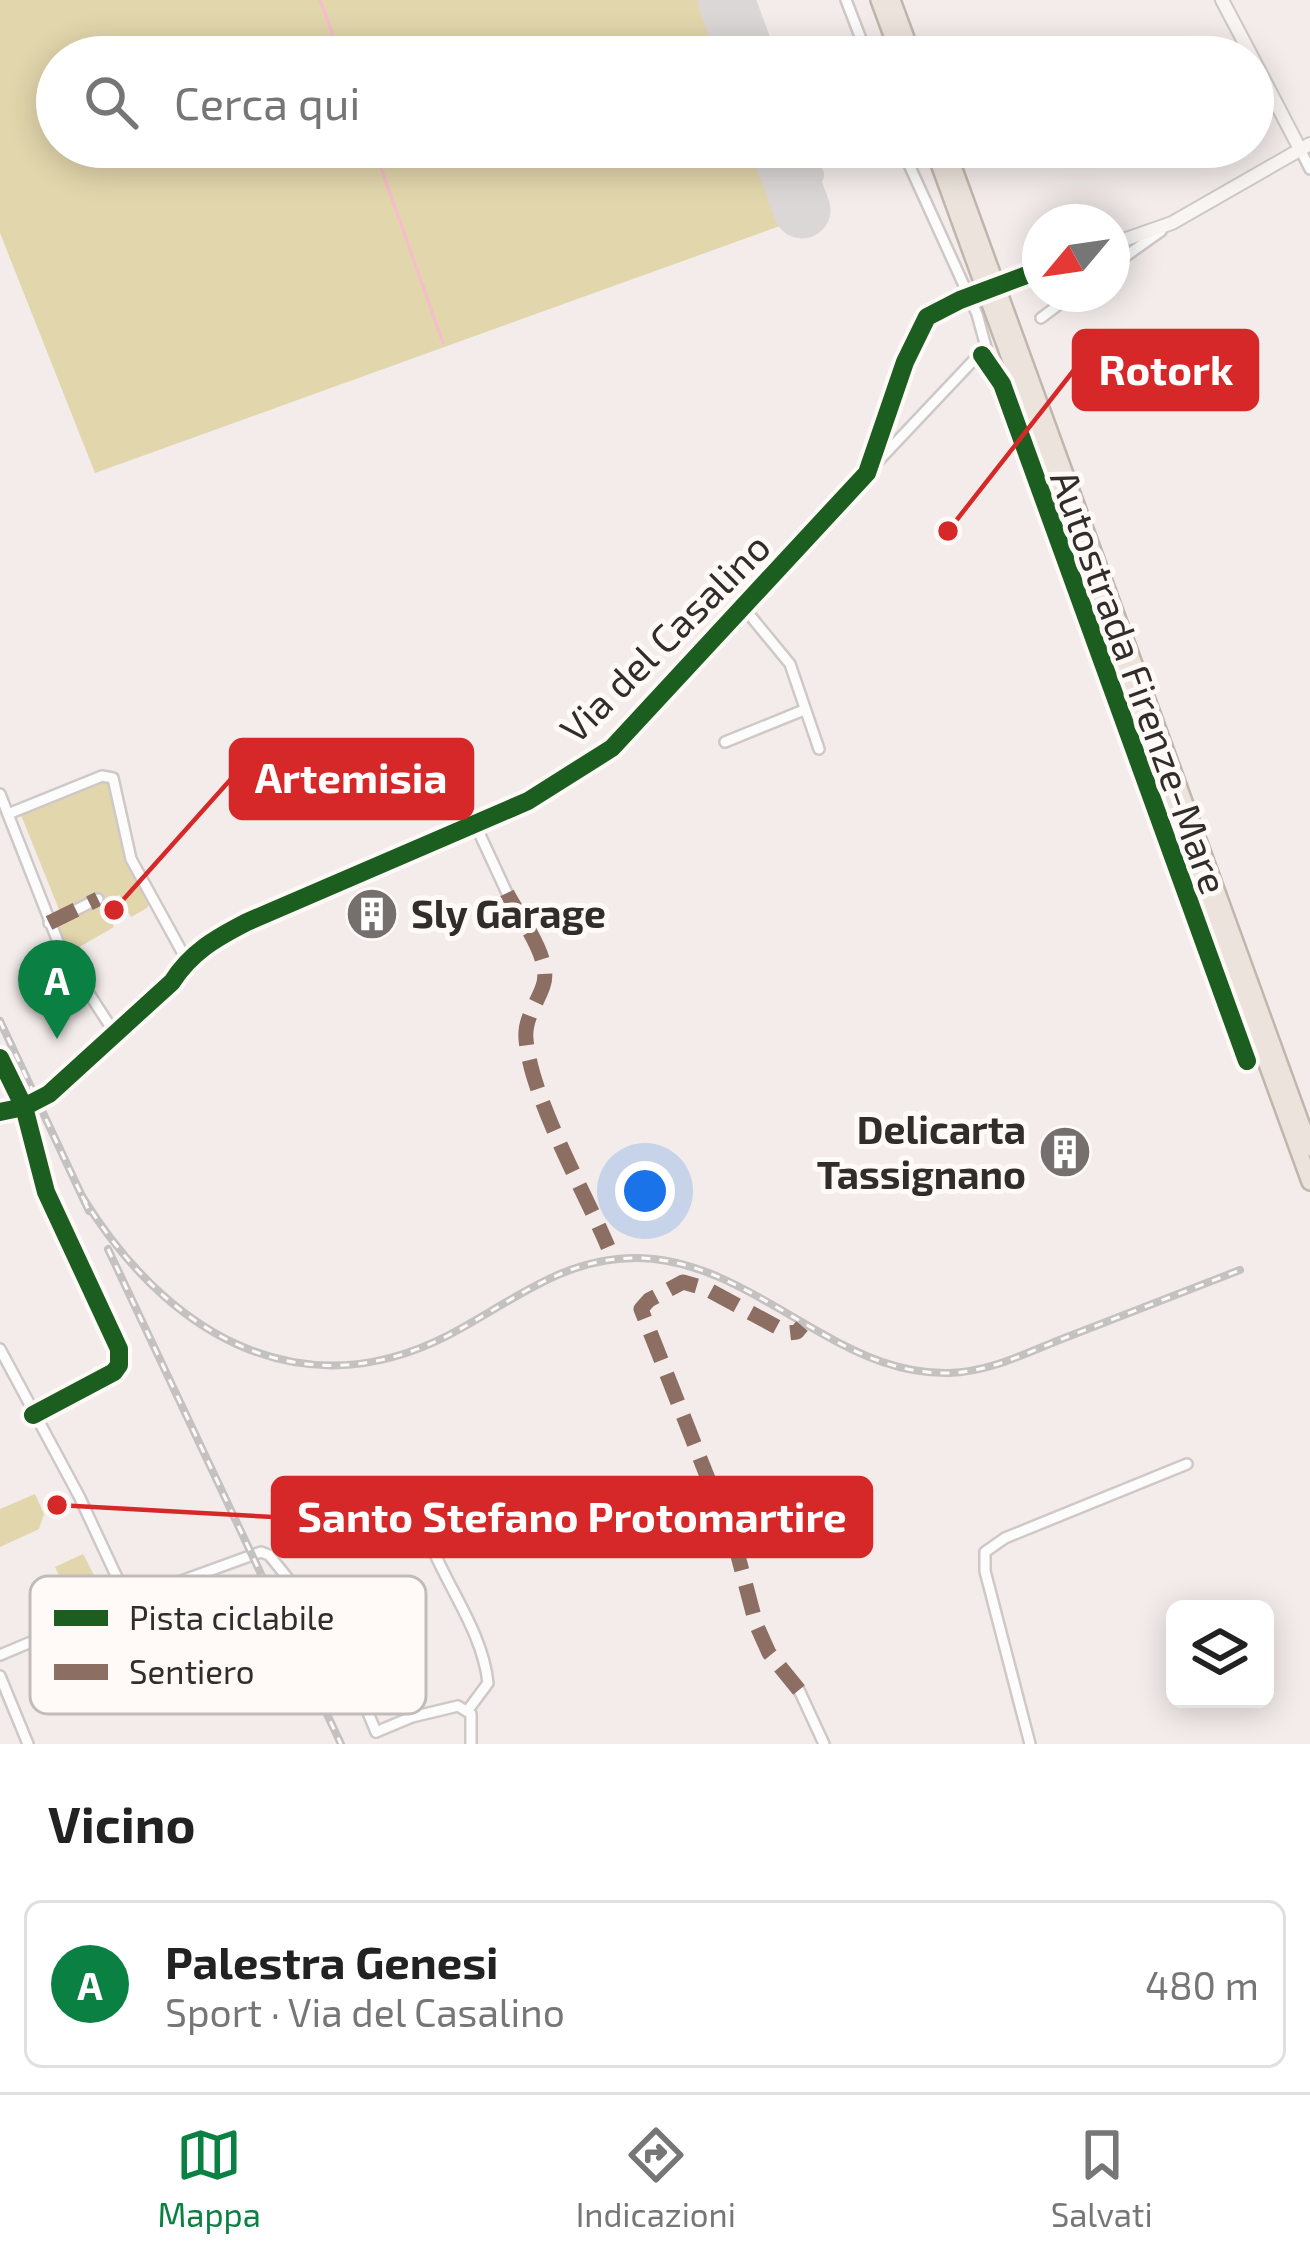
<!DOCTYPE html>
<html lang="it">
<head>
<meta charset="utf-8">
<style>
	:root { --surface:#fff; --page:#f2f2f2; --text:#222; --muted:#767676; --line:#e0e0e0; --accent:#0b8043 }
	body { margin:0; font-family:"Exo 2",sans-serif; background:var(--page); color:var(--text) }
	.controls { position:absolute; right:36px; bottom:36px; display:grid; overflow:hidden; border-radius:18px; box-shadow:0 6px 30px #0003 }
	.controls button { width:108px; height:108px; display:grid; place-items:center; padding:0; border:0; border-bottom:3px solid var(--line); background:var(--surface); color:var(--text); font:60px sans-serif }
	.compass { position:absolute; left:1022px; top:204px; width:108px; height:108px; border-radius:50%; background:var(--surface); box-shadow:0 6px 30px #0003; rotate:241deg }
	.you { position:absolute; left:645px; top:1191px; width:42px; height:42px; margin:-30px; border:9px solid #fff; border-radius:50%; background:#1a73e8; box-shadow:0 0 0 18px #1a73e833 }
	.badge { display:grid; place-items:center; width:78px; height:78px; border-radius:50%; background:var(--accent); color:#fff; font-size:39px; font-weight:700 }
	.pin { position:absolute; translate:-50% -99px; filter:drop-shadow(0 3px 6px #0008) }
	.pin::after { content:''; position:absolute; top:63px; width:42px; height:36px; background:inherit; clip-path:polygon(0 0,100% 0,50% 100%) }
	.list { margin:0; padding:0; list-style:none }
	h2 { display:flex; justify-content:space-between; align-items:center; height:156px; margin:0; padding:0 48px; font-size:51px }
	h2 small { font-size:39px; font-weight:400; color:var(--muted) }
	.list li { display:grid; grid-template-columns:78px 1fr auto; gap:36px; align-items:center; box-sizing:border-box; height:168px; margin:0 24px 24px; padding:0 24px; border:3px solid var(--line); border-radius:18px }
	.list b { display:block; font-size:45px; white-space:nowrap }
	.list p { margin:0; font-size:39px; white-space:nowrap; color:var(--muted) }
	.list em { font-size:39px; font-style:normal; color:var(--muted) }
	.icon { flex:none; width:66px; height:66px; fill:none; stroke:currentColor; stroke-width:2; stroke-linecap:round; stroke-linejoin:round }
	.map { position:relative; flex:none; width:1310px; height:1744px; overflow:hidden }
	.search { position:absolute; background:var(--surface); box-shadow:0 6px 30px #0003; left:36px; right:36px; top:36px; height:132px; display:flex; align-items:center; gap:30px; box-sizing:border-box; padding:0 42px; border-radius:66px; color:var(--muted); font-size:45px }
	.sheet { height:348px; background:var(--surface) }
	nav { display:flex; justify-content:space-around; align-items:center; box-sizing:border-box; height:168px; border-top:3px solid var(--line); background:var(--surface); font-size:33px; color:var(--muted) }
	nav a { display:grid; justify-items:center; gap:6px }
	nav .on { color:var(--accent) }
	.map>svg:first-child { display:block }
</style>
</head>
<body>
<div class="map">
<svg width="1310" height="1744" viewBox="0 0 1310 1744">
	<rect width="100%" height="100%" fill="#f3ecea"/>
	<!-- green -->
	<g fill="#e2d6ac">
		<polygon points="0,0 710,0 730,57 57,57 57,147 763,147 791,222 95,473 0,233"/>
		<polygon points="104,779 110,779 128,861 151,900 147,908 131,917 119,895 104,902 114,927 69,953 57,925 62,917 19,810"/>
		<polygon points="35,1494 44,1514 39,1529 0,1547 0,1509"/>
		<polygon points="83,1554 107,1600 78,1615 55,1567"/>
	</g>
	<g fill="none" stroke-linecap="round" stroke-linejoin="round">
		<!-- stream -->
		<g stroke="#f7bccd" stroke-width="3">
			<polyline points="320,0 341,57"/>
			<polyline points="374,147 375,150"/>
			<polyline points="380,165 443,343"/>
		</g>
		<!-- taxiway -->
		<polyline stroke="#dbd7d6" stroke-width="24" points="792,182 812,175"/>
		<!-- runway -->
		<g stroke="#dbd7d6" stroke-width="57">
			<polyline points="726,0 747,57"/>
			<polyline points="779,147 802,210"/>
		</g>
		<!-- street casing -->
		<g stroke="#cec9c7" stroke-width="14">
			<g id="street">
				<polyline points="846,0 868,57"/>
				<polyline points="1301,151 1310,169"/>
				<polyline points="1112,266 1161,231"/>
				<polyline points="1041,318 1073,294"/>
				<polyline points="982,355 1002,384 1247,1061"/>
				<polyline points="868,472 986,347 977,314 901,147"/>
				<polyline points="744,608 790,664 819,749"/>
				<polyline points="725,742 804,710"/>
				<polyline points="0,794 62,952 114,1032"/>
				<polyline points="8,814 102,776 113,778 131,859 187,961"/>
				<polyline points="475,824 507,893"/>
				<polyline points="49,923 98,899"/>
				<polyline points="24,1107 46,1192 119,1349 119,1365 114,1372 33,1415"/>
				<polyline points="0,1349 79,1496 128,1601"/>
				<path d="M434,1552c19,43 49,84 54,131l-20,27"/>
				<polyline points="0,1655 148,1593 261,1552 269,1555 338,1640 376,1732"/>
				<polyline points="0,1676 28,1744"/>
				<polyline points="799,1690 824,1744"/>
				<polyline points="376,1732 412,1717 458,1706 471,1714 471,1744"/>
				<polyline points="1030,1744 985,1571 985,1552 1005,1538 1187,1464"/>
			</g>
		</g>
		<!-- secondary casing -->
		<g stroke="#cec9c7" stroke-width="16">
			<g id="secondary">
				<polyline points="1222,0 1252,57"/>
				<polyline points="1253,59 1301,151"/>
				<polyline points="1112,244 1172,223 1310,144"/>
				<polyline points="1013,280 1040,270"/>
				<path d="M0,1112l24,-5 25,-13 123,-112c19,-30 44,-44 75,-60l281,-121 84,-53 255,-275 50,-141 20,-23 23,-9"/>
			</g>
		</g>
		<!-- highway casing -->
		<g stroke="#c0b6ab" stroke-width="20">
			<g id="highway">
				<polyline points="879,0 900,57"/>
				<polyline points="892,0 913,57"/>
				<polyline points="933,147 1310,1182"/>
				<polyline points="946,147 1310,1148"/>
			</g>
		</g>
		<!-- street -->
		<use href="#street" stroke="#fdfcfc" stroke-width="9"/>
		<!-- secondary -->
		<use href="#secondary" stroke="#f8f5f2" stroke-width="12"/>
		<!-- highway -->
		<use href="#highway" stroke="#ece4dc" stroke-width="15"/>
		<!-- rail casing -->
		<g stroke="#c3c2c1" stroke-width="8">
			<g id="rail">
				<polyline points="0,1021 89,1211"/>
				<path d="M82,1196c81,133 213,217 365,140 64,-33 115,-79 191,-78 68,1 126,43 183,75 40,23 81,41 128,40 40,-1 77,-20 113,-34 59,-23 119,-46 178,-69"/>
				<polyline points="108,1249 341,1744"/>
			</g>
		</g>
		<!-- rail -->
		<use href="#rail" stroke="#fffaf8" stroke-width="3" stroke-dasharray="9" stroke-linecap="butt"/>
		<!-- secondary-bridge casing -->
		<g stroke="#cec9c7" stroke-width="16" stroke-linecap="butt">
			<polyline id="secondary-bridge" points="960,300 1013,280"/>
		</g>
		<!-- secondary-bridge -->
		<use href="#secondary-bridge" stroke="#f8f5f2" stroke-width="12"/>
		<!-- quiet -->
		<g stroke="#8d6e63" stroke-width="15" stroke-dasharray="30 15" stroke-linecap="butt">
			<path d="M507,893c12,24 46,66 36,93 -6,18 -19,33 -17,53 5,59 58,151 82,208"/>
			<polyline points="49,923 98,899"/>
			<polyline points="799,1690 769,1653 756,1624 737,1552 641,1309 649,1300 683,1282 707,1289 788,1333 797,1332 802,1326"/>
		</g>
		<!-- cycleway casing -->
		<g stroke="#fffaf8" stroke-width="26">
			<g id="cycleway">
				<polyline points="982,355 1002,384 1247,1061"/>
				<polyline points="0,1058 24,1107 46,1192 119,1349 119,1365 114,1372 33,1415"/>
				<path d="M0,1112l24,-5 25,-13 123,-112c19,-30 44,-44 75,-60l281,-121 84,-53 255,-275 38,-111 22,-45 33,-17 80,-30"/>
			</g>
		</g>
		<!-- cycleway -->
		<use href="#cycleway" stroke="#1b5e20" stroke-width="18"/>
	</g>
	<!-- icons -->
	<defs>
		<g id="building-disc" transform="scale(2.7)"><circle r="9.5" fill="#75706e" stroke="#fffaf8"/><path d="M-4-6H4V6H1V3H-1V6H-4ZM-2.5-4.3h1.7v1.8h-1.7ZM.8-4.3h1.7v1.8H.8ZM-2.5-1h1.7V.8h-1.7ZM.8-1h1.7V.8H.8Z" fill="#fff"/></g>
	</defs>
	<g fill-rule="evenodd">
		<use href="#building-disc" x="372" y="914"/>
		<use href="#building-disc" x="1065" y="1152"/>
	</g>
	<g text-anchor="middle" stroke-width="10" stroke-linejoin="round" paint-order="stroke">
		<!-- street labels -->
		<g font-size="39" fill="#312d2b" stroke="#fffaf8">
			<text transform="translate(665 638) rotate(-45)" y="14">Via del Casalino</text>
			<text transform="translate(1139 682) rotate(70)" y="14">Autostrada Firenze-Mare</text>
		</g>
		<!-- poi labels -->
		<g font-size="39" font-weight="bold" fill="#312d2b" stroke="#fffaf8" text-anchor="start">
			<text x="411" y="928">Sly Garage</text>
			<text x="1026" y="1144" text-anchor="end">Delicarta<tspan x="1026" dy="45">Tassignano</tspan></text>
		</g>
	</g>
	<!-- legend -->
	<rect x="30" y="1576" width="396" height="138" rx="18" fill="#fffaf8" stroke="#c1bcba" stroke-width="3"/>
	<rect x="54" y="1610" width="54" height="16" fill="#1b5e20"/>
	<rect x="54" y="1664" width="54" height="16" fill="#8d6e63"/>
	<g font-size="33" fill="#312d2b">
		<text x="129" y="1630">Pista ciclabile</text>
		<text x="129" y="1684">Sentiero</text>
	</g>
	<!-- callouts -->
	<path fill="none" stroke="#d62828" stroke-width="4.5" d="M948 531L1074 370M114 910L231 779M57 1505L273 1517"/>
	<g fill="#d62828" stroke="#fffaf8" stroke-width="4.5">
		<circle cx="948" cy="531" r="12"/>
		<circle cx="114" cy="910" r="12"/>
		<circle cx="57" cy="1505" r="12"/>
	</g>
	<g fill="#d62828" stroke="#d62828" stroke-width="4.5">
		<rect x="1074" y="331" width="183" height="78" rx="12"/>
		<rect x="231" y="740" width="241" height="78" rx="12"/>
		<rect x="273" y="1478" width="598" height="78" rx="12"/>
	</g>
	<g font-size="42" text-anchor="middle" font-weight="bold" fill="#fff">
		<text x="1166" y="385">Rotork</text>
		<text x="351" y="793">Artemisia</text>
		<text x="572" y="1532">Santo Stefano Protomartire</text>
	</g>
</svg>
<div class="controls">
<button><svg class="icon" aria-label="layers" viewBox="0 0 24 24"><path d="M12 4l9 5-9 5-9-5zM3 14l9 5 9-5"/></svg></button>
</div>
<svg class="compass" viewBox="-18 -18 36 36"><path d="M0-13l5 13h-10z" fill="#e53935"/><path d="M0 13l5-13h-10z" fill="#767676"/></svg>
<div class="you"></div>
<div class="pin badge" style="left:57px;top:1039px">A</div>
<div class="search"><svg class="icon" aria-label="search" viewBox="0 0 24 24"><circle cx="10" cy="10" r="6"/><path d="M15 15l6 6"/></svg>Cerca qui</div>
</div>
<section class="sheet">
<h2>Vicino<small></small></h2>
<ul class="list">
<li><span class="badge">A</span><div><b>Palestra Genesi</b><p>Sport · Via del Casalino</p></div><em>480 m</em></li>
</ul>
</section>
<nav>
<a class="on"><svg class="icon" aria-label="map" viewBox="0 0 24 24"><path d="M3 6l6-2 6 2 6-2v14l-6 2-6-2-6 2zM9 4v14M15 6v14"/></svg>Mappa</a>
<a><svg class="icon" aria-label="directions" viewBox="0 0 24 24"><path d="M12 3l9 9-9 9-9-9zM9 14v-3h6M13 9l2 2-2 2"/></svg>Indicazioni</a>
<a><svg class="icon" aria-label="saved" viewBox="0 0 24 24"><path d="M7 4h10v16l-5-4-5 4z"/></svg>Salvati</a>
</nav>
</body>
</html>
